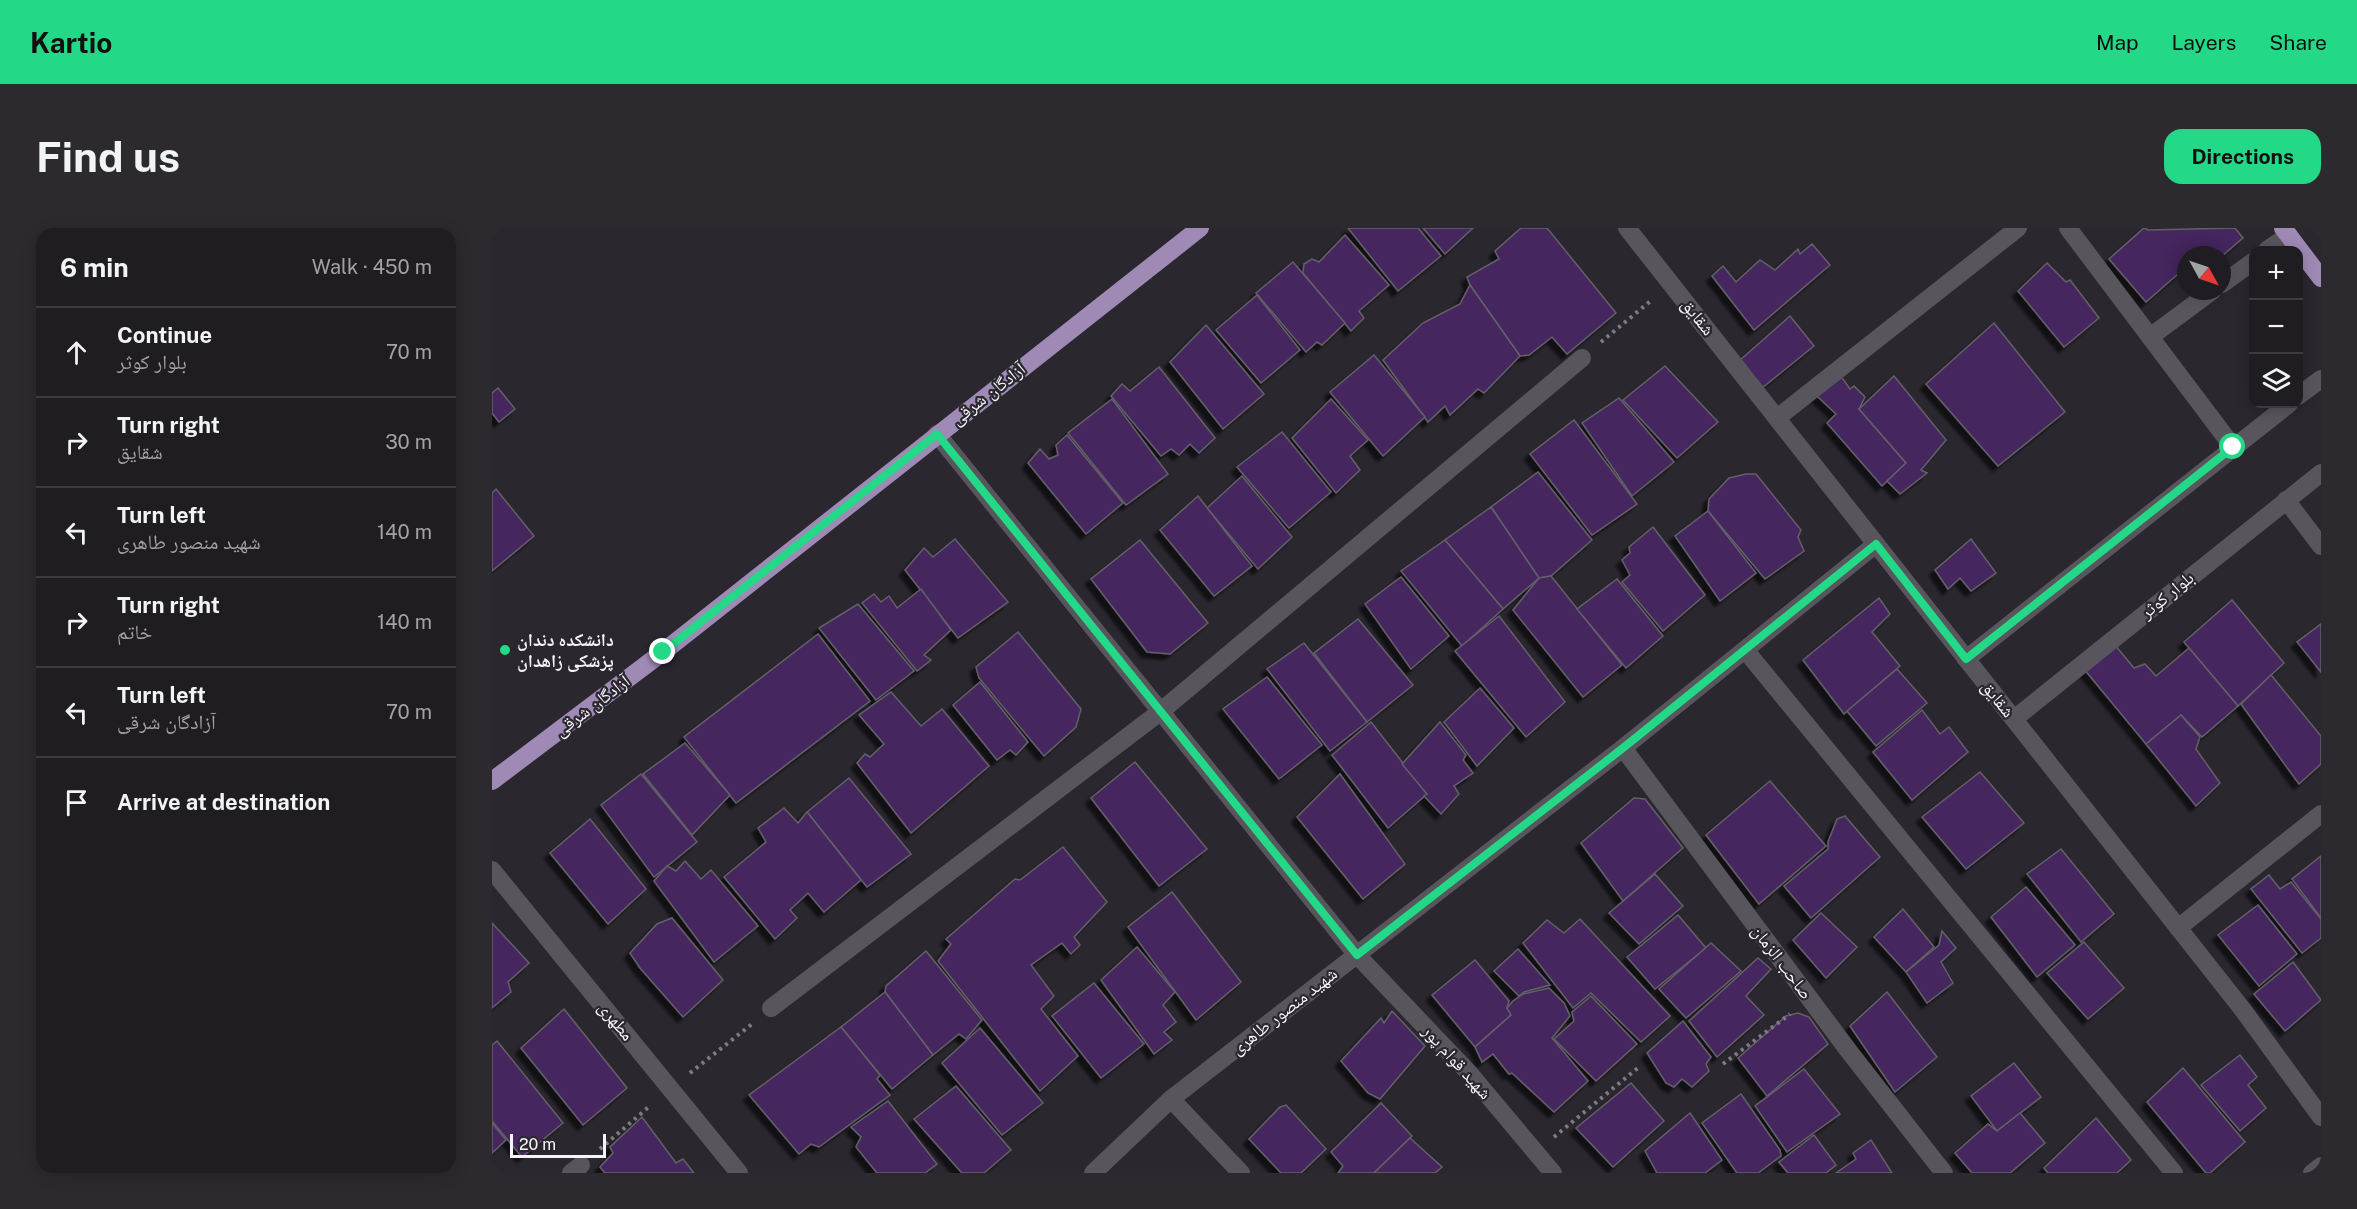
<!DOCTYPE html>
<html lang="en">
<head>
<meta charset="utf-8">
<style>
	:root { --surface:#201d22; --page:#2d2a2f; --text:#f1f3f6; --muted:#a2a2a5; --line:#3d3b40; --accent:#23d886 }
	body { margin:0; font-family:"Public Sans","Noto Naskh Arabic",sans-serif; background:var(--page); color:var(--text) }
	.controls { position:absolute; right:18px; top:18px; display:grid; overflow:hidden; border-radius:12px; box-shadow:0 3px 15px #0003 }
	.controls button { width:54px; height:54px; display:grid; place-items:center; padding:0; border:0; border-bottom:2px solid var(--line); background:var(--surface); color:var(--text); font:30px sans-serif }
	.compass { position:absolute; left:1685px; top:18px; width:54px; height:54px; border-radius:50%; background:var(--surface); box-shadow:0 3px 15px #0003; rotate:130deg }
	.scale { position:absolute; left:18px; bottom:15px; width:96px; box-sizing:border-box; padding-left:6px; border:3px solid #f6f4f9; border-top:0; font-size:16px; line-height:21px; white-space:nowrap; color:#f6f4f9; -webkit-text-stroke:4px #2a272e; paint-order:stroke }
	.stop { position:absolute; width:18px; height:18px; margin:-14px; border:4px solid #23d886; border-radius:50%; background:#fff }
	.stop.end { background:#23d886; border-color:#fff; box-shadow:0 2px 6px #0008 }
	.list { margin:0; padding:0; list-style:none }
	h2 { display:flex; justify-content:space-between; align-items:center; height:78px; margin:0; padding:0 24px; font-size:26px }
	h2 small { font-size:20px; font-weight:400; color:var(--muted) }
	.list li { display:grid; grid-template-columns:39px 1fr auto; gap:18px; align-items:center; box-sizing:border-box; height:90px; padding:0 24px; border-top:2px solid var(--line) }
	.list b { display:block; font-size:22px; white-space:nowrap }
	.list p { margin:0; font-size:20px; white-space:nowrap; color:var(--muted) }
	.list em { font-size:20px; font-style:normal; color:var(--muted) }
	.icon { flex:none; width:33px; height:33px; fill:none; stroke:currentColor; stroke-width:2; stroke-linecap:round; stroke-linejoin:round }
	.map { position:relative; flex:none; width:1829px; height:945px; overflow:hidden; border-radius:18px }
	header { display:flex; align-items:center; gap:36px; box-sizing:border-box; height:84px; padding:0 30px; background:var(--accent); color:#111 }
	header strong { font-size:28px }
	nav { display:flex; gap:33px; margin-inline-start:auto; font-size:21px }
	.intro { display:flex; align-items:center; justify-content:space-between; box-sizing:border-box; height:144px; padding:0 36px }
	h1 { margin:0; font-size:42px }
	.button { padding:15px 27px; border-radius:18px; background:var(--accent); color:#111; font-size:21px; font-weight:700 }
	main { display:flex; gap:36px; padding:0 36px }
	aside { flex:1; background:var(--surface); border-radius:18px; box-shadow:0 3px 15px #0003 }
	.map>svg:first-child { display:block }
</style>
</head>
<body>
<header>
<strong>Kartio</strong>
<nav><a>Map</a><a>Layers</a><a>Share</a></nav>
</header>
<div class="intro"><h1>Find us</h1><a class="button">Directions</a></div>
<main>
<aside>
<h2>6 min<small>Walk · 450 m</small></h2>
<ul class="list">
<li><svg class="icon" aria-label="ahead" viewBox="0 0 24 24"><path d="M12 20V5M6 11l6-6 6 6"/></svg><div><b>Continue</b><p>بلوار کوثر</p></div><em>70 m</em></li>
<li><svg class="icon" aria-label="right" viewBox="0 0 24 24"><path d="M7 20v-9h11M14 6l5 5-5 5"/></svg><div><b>Turn right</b><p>شقایق</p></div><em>30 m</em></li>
<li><svg class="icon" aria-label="left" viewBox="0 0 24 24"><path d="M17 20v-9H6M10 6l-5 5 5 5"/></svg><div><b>Turn left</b><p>شهید منصور طاهری</p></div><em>140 m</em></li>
<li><svg class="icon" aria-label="right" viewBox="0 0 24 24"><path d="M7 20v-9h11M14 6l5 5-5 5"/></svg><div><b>Turn right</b><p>خاتم</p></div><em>140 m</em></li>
<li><svg class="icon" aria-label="left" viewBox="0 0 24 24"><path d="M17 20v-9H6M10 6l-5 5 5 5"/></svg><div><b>Turn left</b><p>آزادگان شرقی</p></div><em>70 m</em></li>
<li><svg class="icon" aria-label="arrive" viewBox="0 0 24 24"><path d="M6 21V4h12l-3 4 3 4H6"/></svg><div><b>Arrive at destination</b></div></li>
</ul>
</aside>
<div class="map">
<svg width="1829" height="945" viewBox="0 0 1829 945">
	<defs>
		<filter id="shadow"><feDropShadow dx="-5.5" dy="5.5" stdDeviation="1.5" flood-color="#0009"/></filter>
	</defs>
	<rect width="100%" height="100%" fill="#2a272e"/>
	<!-- building -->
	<g fill="#45285f" stroke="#635f68" stroke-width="1.5" filter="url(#shadow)">
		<polygon points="856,0 926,0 949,28 906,63"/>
		<polygon points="931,0 981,0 953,26"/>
		<polygon points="1029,0 1055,0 1124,85 1075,126 1060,109 1037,127 1028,128 978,57 975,49 1007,31 1003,23"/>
		<polygon points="1652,0 1656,2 1743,0 1751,10 1730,28 1694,27 1694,39 1654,74 1617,31"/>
		<polygon points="853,7 897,57 867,83 872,90 859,103 811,45 812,36 820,31 827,34"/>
		<polygon points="1320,16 1338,37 1262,102 1220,48 1231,38 1244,54 1268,32 1283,42 1306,21 1308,26"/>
		<polygon points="801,34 853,95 830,117 825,114 814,124 764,65"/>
		<polygon points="1555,35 1574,54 1578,52 1607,90 1572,119 1526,63"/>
		<polygon points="978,57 1028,128 992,165 986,161 958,187 953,178 936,194 891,132 931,95 968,76"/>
		<polygon points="765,67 808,122 769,155 724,102"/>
		<polygon points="1298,88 1322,118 1270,160 1247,133"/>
		<polygon points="1502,95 1573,184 1506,238 1434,156"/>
		<polygon points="714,97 772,166 731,201 678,134"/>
		<polygon points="882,127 933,189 891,228 838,164"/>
		<polygon points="1173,138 1226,194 1185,230 1131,172"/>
		<polygon points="667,139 723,210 707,225 698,216 687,227 679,221 669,228 619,168 630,156 638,163"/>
		<polygon points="1348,147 1358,161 1362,158 1373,169 1367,181 1414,235 1390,258 1335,195 1344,186 1325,168"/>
		<polygon points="1402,148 1454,212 1429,242 1435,245 1408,266 1395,253 1414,235 1367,181"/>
		<polygon points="6,160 23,181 7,194 0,185 0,165"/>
		<polygon points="1127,170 1182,234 1140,268 1090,195"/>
		<polygon points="620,171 676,246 634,277 576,205"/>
		<polygon points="839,171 876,212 858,228 868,242 844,265 800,210"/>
		<polygon points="1082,192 1145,276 1100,307 1038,226"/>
		<polygon points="790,204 839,264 797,300 745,239"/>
		<polygon points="575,207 631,275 594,306 536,235 548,221 557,231 566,227 564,217"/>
		<polygon points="1046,244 1100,312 1059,348 1047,350 999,279"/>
		<polygon points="1254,246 1264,246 1309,302 1306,309 1312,323 1273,351 1216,283 1217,271 1237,250"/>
		<polygon points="750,248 800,309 766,341 715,280"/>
		<polygon points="4,261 42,308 0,343 0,265"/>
		<polygon points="706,268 760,338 722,368 668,302"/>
		<polygon points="999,279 1047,350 1011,381 953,312"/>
		<polygon points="1216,283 1264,345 1228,373 1183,308"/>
		<polygon points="1161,299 1213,367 1171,403 1130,354 1138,347 1130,332 1138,325 1137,319"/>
		<polygon points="463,311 516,374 466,410 413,342 432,320 441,329"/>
		<polygon points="1479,311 1504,345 1479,363 1468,350 1456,361 1443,342"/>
		<polygon points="648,312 716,395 678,426 655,424 599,351"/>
		<polygon points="953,312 1011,381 970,418 909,343"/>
		<polygon points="1059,348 1130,437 1091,469 1021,382 1047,350"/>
		<polygon points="909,349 957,408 919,441 873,376"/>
		<polygon points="1125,351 1171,408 1134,440 1085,381"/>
		<polygon points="429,361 459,402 432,427 439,432 425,443 370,375 382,366 389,374 397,368 405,380"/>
		<polygon points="1387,370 1398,386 1380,404 1408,438 1352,486 1311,432"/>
		<polygon points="1740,372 1792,435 1746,478 1692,414"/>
		<polygon points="366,376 422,443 384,472 327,400"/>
		<polygon points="1007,388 1073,474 1034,509 963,423"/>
		<polygon points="866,391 921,457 875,494 822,425"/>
		<polygon points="1829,396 1829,444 1805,414"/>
		<polygon points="526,404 589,481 584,499 552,528 487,450 484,439"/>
		<polygon points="326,406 378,473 244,575 192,509"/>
		<polygon points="812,415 875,494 838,523 775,441"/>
		<polygon points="1623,417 1642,440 1653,436 1664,448 1697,420 1746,478 1710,509 1689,487 1654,516 1592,441"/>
		<polygon points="1405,441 1435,475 1384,518 1355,483"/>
		<polygon points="1779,447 1829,508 1829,536 1807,556 1749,476"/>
		<polygon points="775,449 830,517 787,551 731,481"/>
		<polygon points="488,454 536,514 524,527 518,522 505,532 461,477"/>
		<polygon points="988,460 1022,500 985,538 952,494"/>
		<polygon points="399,464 429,498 450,481 497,538 419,605 365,535 373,526 378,529 392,516 367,487"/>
		<polygon points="1430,482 1448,506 1457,499 1476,524 1420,572 1381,524"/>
		<polygon points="1689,487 1708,509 1704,521 1728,555 1704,578 1654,516"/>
		<polygon points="879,494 935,566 896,600 840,527"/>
		<polygon points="948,494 974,527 971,532 981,545 962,558 967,566 949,586 932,568 935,566 910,536"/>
		<polygon points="193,515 238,567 200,607 151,546"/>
		<polygon points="643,534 715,621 667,658 599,570"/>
		<polygon points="1488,544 1532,595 1474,641 1430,589"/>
		<polygon points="149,546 205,614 162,649 109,577"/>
		<polygon points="848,546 913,636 871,671 805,589"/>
		<polygon points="357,550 419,626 375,659 315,584"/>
		<polygon points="1278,553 1334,618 1267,676 1214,607"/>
		<polygon points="1142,570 1153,571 1191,620 1131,673 1089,615"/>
		<polygon points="292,580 306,595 315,584 369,652 332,684 316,665 298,682 305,690 283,711 232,649 274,614 266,600"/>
		<polygon points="1353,588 1388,629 1319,690 1292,658 1336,621 1336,614 1345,591"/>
		<polygon points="98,591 154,661 116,696 58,625"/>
		<polygon points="571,619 615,674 582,709 588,717 579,726 570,715 539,737 562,768 549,781 586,828 548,863 446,733 459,716 454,711 523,651 528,652"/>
		<polygon points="1569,621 1622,686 1589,714 1535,646"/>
		<polygon points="1829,628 1829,690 1800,651"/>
		<polygon points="193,633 209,651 219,642 266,698 222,734 162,653 175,638 184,643"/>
		<polygon points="1163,646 1191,678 1147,716 1117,685"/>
		<polygon points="1777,647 1788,661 1799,654 1829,691 1829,710 1810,725 1759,661"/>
		<polygon points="1534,659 1583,717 1545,749 1499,689"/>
		<polygon points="680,664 749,754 704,792 636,699"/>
		<polygon points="1766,677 1805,726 1767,758 1726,707"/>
		<polygon points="1411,681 1442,719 1414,744 1382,709"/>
		<polygon points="1329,685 1365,719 1334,750 1301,712"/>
		<polygon points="1186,687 1214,720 1163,761 1135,729"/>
		<polygon points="180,690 231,752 191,789 148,740 138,725 165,696"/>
		<polygon points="1088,691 1178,788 1149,814 1099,765 1081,780 1031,715 1055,692 1072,705"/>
		<polygon points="0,695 37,735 16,754 19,764 0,780"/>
		<polygon points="1450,703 1464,720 1449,734 1461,755 1435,775 1414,744 1447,717"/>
		<polygon points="1592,714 1632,760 1596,791 1555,745"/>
		<polygon points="1219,715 1249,743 1194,790 1167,761"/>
		<polygon points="645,719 683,764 671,777 684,794 672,804 680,812 662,826 609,752"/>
		<polygon points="1026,721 1058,757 1032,764 1027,768 1002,743"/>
		<polygon points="434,723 490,792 474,811 467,806 441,827 393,764 394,758"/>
		<polygon points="1266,730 1279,741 1254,768 1272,787 1225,829 1197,793"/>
		<polygon points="983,732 1017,773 1015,780 1019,787 983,819 940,767"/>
		<polygon points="1801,734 1829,772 1793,803 1762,766"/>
		<polygon points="602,755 652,816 609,850 560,788"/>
		<polygon points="1057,760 1072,775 1078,788 1060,810 1096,853 1062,884 1020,845 1017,846 1001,826 990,834 983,819 1019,787 1015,780 1021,773 1031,766"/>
		<polygon points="393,764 441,827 400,861 349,799"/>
		<polygon points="1395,764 1445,829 1403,864 1358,798"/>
		<polygon points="1099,768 1145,816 1104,853 1062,811 1082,793 1080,784"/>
		<polygon points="72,781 135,860 91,897 29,820"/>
		<polygon points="900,783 933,818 888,871 876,865 849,833 889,790 892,795"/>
		<polygon points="1306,785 1317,789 1336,816 1275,868 1246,830 1294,788"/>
		<polygon points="1191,793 1219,829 1214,836 1217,843 1200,859 1190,851 1182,859 1174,855 1155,825"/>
		<polygon points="349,799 388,847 385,851 398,867 327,919 319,916 307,926 257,867"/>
		<polygon points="488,800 551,875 510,907 450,835"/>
		<polygon points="5,813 71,895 30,929 0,893 0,817"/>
		<polygon points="1748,827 1765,849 1756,857 1774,880 1748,903 1709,857"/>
		<polygon points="1522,835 1549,869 1505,903 1479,868"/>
		<polygon points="1691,840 1753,914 1718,945 1714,945 1655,874"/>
		<polygon points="1312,841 1348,886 1295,924 1263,878"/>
		<polygon points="1139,855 1172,893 1121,939 1084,900"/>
		<polygon points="464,858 519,922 492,945 470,945 422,891"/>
		<polygon points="1249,866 1288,922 1289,928 1266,945 1245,945 1210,895"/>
		<polygon points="396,873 445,936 433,945 385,945 364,919 369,909 359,899"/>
		<polygon points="889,875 920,908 882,945 846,945 851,938 839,924"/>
		<polygon points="794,877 834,921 809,945 789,945 757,911 788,879"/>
		<polygon points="1198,885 1230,932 1213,945 1165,945 1153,923"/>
		<polygon points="1528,885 1553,915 1518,945 1480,945 1463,925 1496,896 1505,903"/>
		<polygon points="150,889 184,935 191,931 202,945 113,945 108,939 121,925 118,919"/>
		<polygon points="1604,890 1639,932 1625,945 1556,945 1552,940"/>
		<polygon points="0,895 14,912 0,925"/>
		<polygon points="1322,907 1344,937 1334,945 1296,945 1287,934"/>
		<polygon points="918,910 950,939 943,945 882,945"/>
		<polygon points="1379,912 1400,945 1344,945 1364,931 1361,925"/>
	</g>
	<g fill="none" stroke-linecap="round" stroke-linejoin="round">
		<!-- path -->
		<g stroke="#7e7b82" stroke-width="4" stroke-dasharray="3 4.5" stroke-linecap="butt">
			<polyline points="1109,114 1161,71"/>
			<polyline points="1231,836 1298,786"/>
			<polyline points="198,845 260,796"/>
			<polyline points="1062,909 1147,839"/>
			<polyline points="108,921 159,877"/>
		</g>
		<!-- minor -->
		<g stroke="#59555d" stroke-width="18">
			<polyline points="1135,0 1751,782 1829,889"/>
			<polyline points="1576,0 1741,219"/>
			<polyline points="1775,22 1797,7"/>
			<polyline points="1730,56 1762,33"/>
			<polyline points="1658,109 1720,63"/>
			<polyline points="1806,168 1829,151"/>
			<polyline points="1285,190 1526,0"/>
			<polyline points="445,206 865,727 978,846 1061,945"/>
			<polyline points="1794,272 1829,318"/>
			<polyline points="1254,423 1682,945"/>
			<polyline points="1474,431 1797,176"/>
			<polyline points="1522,491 1829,245"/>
			<polyline points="1131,520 1356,822 1452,945"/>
			<polyline points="0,642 247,945"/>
			<polyline points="1686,700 1829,586"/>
			<polyline points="279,780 668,484 1090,130"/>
			<polyline points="679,871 749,945"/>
			<polyline points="79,945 89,937"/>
			<polyline points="601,945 679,871 1131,520 1384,316"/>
			<polyline points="1820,945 1829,938"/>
		</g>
		<!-- major -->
		<g stroke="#9f8ab6" stroke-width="18">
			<polyline points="1791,0 1829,50"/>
			<polyline points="0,553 171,424 708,0"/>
		</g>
	</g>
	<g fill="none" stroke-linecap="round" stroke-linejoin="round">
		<!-- route -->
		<polyline stroke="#23d886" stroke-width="8" points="171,424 445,206 865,727 1131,520 1384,316 1474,431 1741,219"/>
	</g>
	<!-- markers -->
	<circle fill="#23d886" stroke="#2a272e" stroke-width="2" cx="13" cy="422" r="6"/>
	<g text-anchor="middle" stroke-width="4.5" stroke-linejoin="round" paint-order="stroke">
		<!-- street labels -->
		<g font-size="18" fill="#f6f4f9" stroke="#2a272e">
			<text transform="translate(1206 89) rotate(52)" y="6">شقایق</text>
			<text transform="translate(496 166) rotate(-38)" y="6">آزادگان شرقی</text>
			<text transform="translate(1675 367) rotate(-39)" y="6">بلوار کوثر</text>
			<text transform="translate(1506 471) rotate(52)" y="6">شقایق</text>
			<text transform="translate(100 478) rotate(-37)" y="6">آزادگان شرقی</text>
			<text transform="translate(1290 734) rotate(53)" y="6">صاحب الزمان</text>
			<text transform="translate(792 783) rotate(-38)" y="6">شهید منصور طاهری</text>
			<text transform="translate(124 793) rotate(51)" y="6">مطهری</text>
			<text transform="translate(965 834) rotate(48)" y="6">شهید قوام پور</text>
		</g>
		<!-- poi labels -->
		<g font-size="18" font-weight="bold" fill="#f6f4f9" stroke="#2a272e" text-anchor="start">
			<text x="25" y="418">دانشکده دندان<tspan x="25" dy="21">پزشکی زاهدان</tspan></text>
		</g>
	</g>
</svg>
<div class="controls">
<button>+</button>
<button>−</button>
<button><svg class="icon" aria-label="layers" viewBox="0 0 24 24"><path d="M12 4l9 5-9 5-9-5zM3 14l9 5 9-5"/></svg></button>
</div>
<svg class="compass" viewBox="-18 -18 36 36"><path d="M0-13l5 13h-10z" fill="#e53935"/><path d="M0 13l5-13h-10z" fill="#a2a2a5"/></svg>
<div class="scale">20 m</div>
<div class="stop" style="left:1741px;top:219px"></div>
<div class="stop end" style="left:171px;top:424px"></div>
</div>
</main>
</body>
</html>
